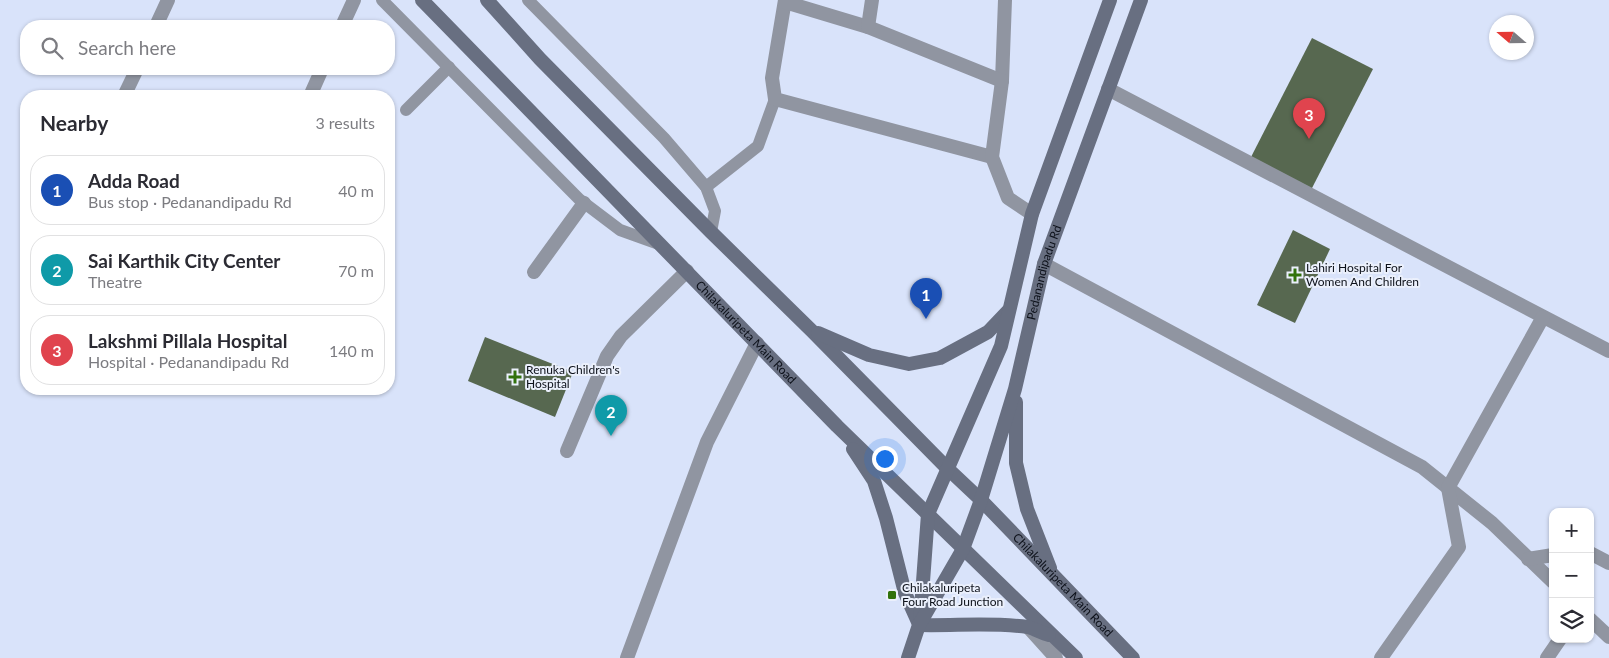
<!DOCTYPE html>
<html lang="en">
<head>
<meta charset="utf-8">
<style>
	:root { --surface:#fff; --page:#f2f2f3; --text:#2b2b33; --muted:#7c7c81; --line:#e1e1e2; --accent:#0b8043 }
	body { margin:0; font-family:Lato,sans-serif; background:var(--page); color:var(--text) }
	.controls { position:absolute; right:15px; bottom:15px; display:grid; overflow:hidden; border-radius:10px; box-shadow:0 1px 4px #0004 }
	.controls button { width:45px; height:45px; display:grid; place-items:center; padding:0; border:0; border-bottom:1px solid var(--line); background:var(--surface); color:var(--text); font:25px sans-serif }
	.compass { position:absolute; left:1489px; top:15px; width:45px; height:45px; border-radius:50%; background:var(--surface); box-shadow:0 1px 4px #0004; rotate:290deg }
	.you { position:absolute; left:884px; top:458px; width:18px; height:18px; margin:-12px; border:4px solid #fff; border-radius:50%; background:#1a73e8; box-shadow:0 0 0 8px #1a73e833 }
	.badge { display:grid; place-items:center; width:32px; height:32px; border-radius:50%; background:var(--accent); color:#fff; font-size:16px; font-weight:700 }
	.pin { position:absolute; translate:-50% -41px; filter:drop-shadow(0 1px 2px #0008) }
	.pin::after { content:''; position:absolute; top:26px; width:18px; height:15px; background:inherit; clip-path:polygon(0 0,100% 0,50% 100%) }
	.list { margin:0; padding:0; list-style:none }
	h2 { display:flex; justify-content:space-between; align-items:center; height:65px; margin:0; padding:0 20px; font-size:21px }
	h2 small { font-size:16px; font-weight:400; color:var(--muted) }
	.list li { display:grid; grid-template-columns:32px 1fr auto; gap:15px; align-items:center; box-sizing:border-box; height:70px; margin:0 10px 10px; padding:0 10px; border:1px solid var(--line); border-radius:20px }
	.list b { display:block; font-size:19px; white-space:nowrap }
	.list p { margin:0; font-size:16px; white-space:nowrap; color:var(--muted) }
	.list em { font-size:16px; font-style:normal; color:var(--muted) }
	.icon { flex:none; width:28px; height:28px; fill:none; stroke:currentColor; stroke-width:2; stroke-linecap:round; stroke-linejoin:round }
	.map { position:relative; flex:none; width:1609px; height:658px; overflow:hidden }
	.search { position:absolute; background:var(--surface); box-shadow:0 1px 4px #0004; left:20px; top:20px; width:375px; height:55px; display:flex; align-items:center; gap:12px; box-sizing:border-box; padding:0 18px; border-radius:20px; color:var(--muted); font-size:19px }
	.panel { position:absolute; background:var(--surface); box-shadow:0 1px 4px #0004; left:20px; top:90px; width:375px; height:305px; border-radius:20px }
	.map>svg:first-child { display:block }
</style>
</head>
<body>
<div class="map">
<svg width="1609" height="658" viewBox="0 0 1609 658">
	<rect width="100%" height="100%" fill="#d9e3fa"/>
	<!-- building -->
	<g fill="#576850">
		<polygon points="1312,38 1373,69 1311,190 1250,159"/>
		<polygon points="1293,230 1330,249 1295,323 1257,305"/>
		<polygon points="485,337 573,372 555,417 468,381"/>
	</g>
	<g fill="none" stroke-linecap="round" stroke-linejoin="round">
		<!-- service -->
		<g stroke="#9095a1" stroke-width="12">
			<polyline points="382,0 579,199 620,230 659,244"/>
			<polyline points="528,0 664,138 706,187 715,211 711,232"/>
			<polyline points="406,110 449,67"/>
			<polyline points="706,187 758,146 775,99"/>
		</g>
		<!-- minor -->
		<g stroke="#9095a1" stroke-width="14">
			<polyline points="785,0 772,78 775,99 992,157"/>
			<polyline points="1005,0 1002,81 992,157 1008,198 1032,214"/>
			<polyline points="785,2 868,27 1002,81"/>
			<polyline points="156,26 168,0"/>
			<polyline points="342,26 354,0"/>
			<polyline points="868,27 872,0"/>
			<polyline points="1108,89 1609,351"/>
			<polyline points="124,96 137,69"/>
			<polyline points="310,96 322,69"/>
			<polyline points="1044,264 1422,467 1492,523 1553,582"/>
			<polyline points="534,272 584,203"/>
			<polyline points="567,451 607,356 621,336 687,271"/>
			<polyline points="1590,553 1609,563"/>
			<polyline points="1528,559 1553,555"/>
			<polyline points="1590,619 1609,637"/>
			<polyline points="1029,628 1056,658"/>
			<polyline points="627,658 707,442 757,343"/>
			<polyline points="1381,658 1459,547 1448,488 1543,317"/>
			<polyline points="1547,658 1560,639"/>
		</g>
		<!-- secondary -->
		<g stroke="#686f81" stroke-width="14">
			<path id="s1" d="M422,0l415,426 239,232"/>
			<path id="s2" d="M487,0l53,59 171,173 101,99 135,137 34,32 152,158"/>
			<polyline points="818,333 869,355 909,364 940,358 988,332 1008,311"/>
			<polyline points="1016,402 1016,463 1027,509 1050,568"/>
			<polyline points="853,449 874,481 886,518 905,593 918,622"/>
			<polyline points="920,622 928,514 1001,346 1032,214 1110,0"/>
			<path d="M919,625c36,1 73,-3 109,2 7,2 14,6 21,8"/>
			<path id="s3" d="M908,658l11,-33 44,-76 18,-49 34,-111 29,-125 97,-264"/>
		</g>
	</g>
	<!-- markers -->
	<g fill="#31720c" stroke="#ebf0fc" stroke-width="2">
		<path d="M1292.5 267.5h5v5h5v5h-5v5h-5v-5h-5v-5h5z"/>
		<path d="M512.5 369.5h5v5h5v5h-5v5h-5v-5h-5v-5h5z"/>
		<rect x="887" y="590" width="10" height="10" rx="2.5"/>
	</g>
	<g text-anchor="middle" stroke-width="4" stroke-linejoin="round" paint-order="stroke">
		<!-- poi labels -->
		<g font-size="12" fill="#0d111a" stroke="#ebf0fc" text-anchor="start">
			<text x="1306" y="272">Lahiri Hospital For<tspan x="1306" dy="14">Women And Children</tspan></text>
			<text x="526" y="374">Renuka Children's<tspan x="526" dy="14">Hospital</tspan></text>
			<text x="902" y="592">Chilakaluripeta<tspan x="902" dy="14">Four Road Junction</tspan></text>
		</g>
		<!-- street labels -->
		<g font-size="12" fill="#0d111a" stroke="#ebf0fc">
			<text dy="4" stroke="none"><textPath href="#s3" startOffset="411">Pedanandipadu Rd</textPath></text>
			<text dy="4" stroke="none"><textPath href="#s1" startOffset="464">Chilakaluripeta Main Road</textPath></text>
			<text dy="4" stroke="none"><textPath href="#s2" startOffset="821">Chilakaluripeta Main Road</textPath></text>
		</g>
	</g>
</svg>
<div class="controls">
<button>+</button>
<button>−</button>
<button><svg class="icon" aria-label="layers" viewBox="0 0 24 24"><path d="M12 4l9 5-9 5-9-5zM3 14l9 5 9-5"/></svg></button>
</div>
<svg class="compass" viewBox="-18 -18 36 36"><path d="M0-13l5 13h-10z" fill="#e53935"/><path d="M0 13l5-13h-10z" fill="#7c7c81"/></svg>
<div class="you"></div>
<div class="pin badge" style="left:926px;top:319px;background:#1a4fb4">1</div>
<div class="pin badge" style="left:611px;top:436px;background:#0f9aa8">2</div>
<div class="pin badge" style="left:1309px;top:139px;background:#e0444e">3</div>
<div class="search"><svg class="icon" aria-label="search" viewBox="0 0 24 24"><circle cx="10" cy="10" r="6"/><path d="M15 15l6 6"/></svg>Search here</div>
<section class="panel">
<h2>Nearby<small>3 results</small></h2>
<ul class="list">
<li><span class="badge" style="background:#1a4fb4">1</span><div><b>Adda Road</b><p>Bus stop · Pedanandipadu Rd</p></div><em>40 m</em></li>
<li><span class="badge" style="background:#0f9aa8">2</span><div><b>Sai Karthik City Center</b><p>Theatre</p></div><em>70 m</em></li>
<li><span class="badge" style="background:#e0444e">3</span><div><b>Lakshmi Pillala Hospital</b><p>Hospital · Pedanandipadu Rd</p></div><em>140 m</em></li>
</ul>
</section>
</div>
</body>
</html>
